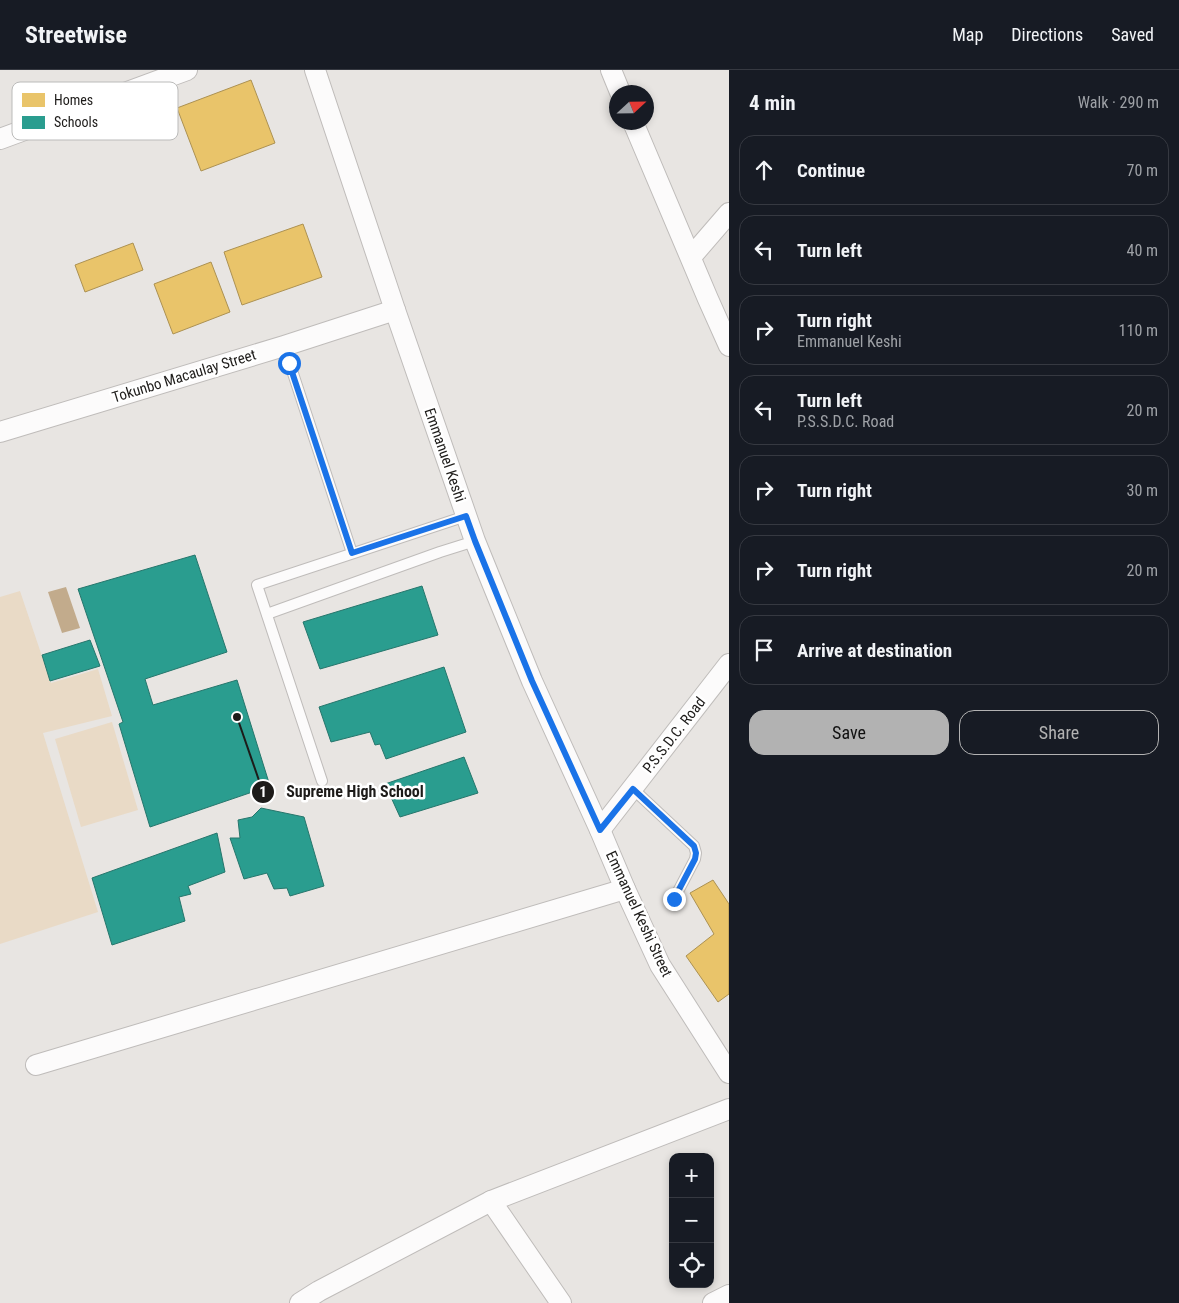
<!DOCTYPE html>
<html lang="en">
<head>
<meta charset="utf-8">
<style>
	:root { --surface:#171b24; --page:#20242c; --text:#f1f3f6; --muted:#9ea1a6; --line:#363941; --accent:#b2b2b2 }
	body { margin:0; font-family:"Roboto Condensed",sans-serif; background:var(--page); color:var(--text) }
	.controls { position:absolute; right:15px; bottom:15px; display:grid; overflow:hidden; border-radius:10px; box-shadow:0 2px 8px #0003 }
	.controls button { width:45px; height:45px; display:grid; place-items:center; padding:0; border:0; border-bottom:1px solid var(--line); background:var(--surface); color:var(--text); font:25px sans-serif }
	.compass { position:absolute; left:609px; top:15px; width:45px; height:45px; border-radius:50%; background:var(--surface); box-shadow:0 2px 8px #0003; rotate:68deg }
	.stop { position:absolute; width:15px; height:15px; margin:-11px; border:4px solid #1a73e8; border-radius:50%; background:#fff }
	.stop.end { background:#1a73e8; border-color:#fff; box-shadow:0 1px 5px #0008 }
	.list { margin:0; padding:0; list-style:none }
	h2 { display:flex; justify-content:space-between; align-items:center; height:65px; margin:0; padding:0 20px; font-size:21px }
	h2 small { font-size:16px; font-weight:400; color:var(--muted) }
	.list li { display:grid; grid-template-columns:32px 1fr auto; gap:15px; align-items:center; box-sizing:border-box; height:70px; margin:0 10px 10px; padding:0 10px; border:1px solid var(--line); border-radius:15px }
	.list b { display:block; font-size:19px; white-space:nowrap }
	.list p { margin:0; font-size:16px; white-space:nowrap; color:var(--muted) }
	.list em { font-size:16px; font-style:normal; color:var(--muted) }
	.actions { display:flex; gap:10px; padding:15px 20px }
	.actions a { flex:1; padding:11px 0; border:1px solid var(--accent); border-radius:15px; text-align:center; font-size:18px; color:var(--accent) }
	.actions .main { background:var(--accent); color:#111 }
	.icon { flex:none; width:28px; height:28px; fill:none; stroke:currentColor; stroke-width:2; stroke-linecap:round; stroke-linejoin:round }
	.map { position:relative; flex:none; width:729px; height:1233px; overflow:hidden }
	header { display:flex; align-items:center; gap:30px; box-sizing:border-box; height:70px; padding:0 25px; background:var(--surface); border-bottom:1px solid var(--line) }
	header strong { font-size:24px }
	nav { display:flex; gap:28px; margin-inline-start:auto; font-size:18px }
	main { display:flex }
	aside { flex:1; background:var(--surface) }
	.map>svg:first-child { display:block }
</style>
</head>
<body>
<header>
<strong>Streetwise</strong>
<nav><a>Map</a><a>Directions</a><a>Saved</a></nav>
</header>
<main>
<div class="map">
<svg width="729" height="1233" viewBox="0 0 729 1233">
	<rect width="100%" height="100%" fill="#e8e5e2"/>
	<!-- green -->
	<g fill="#e9dac6">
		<polygon points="20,521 51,613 98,599 112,646 43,663 98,842 0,874 0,527"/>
		<polygon points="112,652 138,740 81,757 55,669"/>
	</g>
	<!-- water -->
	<polygon fill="#c2ab8c" points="66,517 80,558 62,563 48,522"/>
	<!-- homes -->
	<g fill="#e9c46a" stroke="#ac9152">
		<polygon points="251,10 275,73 201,101 177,38"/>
		<polygon points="303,154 322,207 242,235 224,182"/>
		<polygon points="133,173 143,200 85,222 75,195"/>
		<polygon points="211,192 230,242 173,264 154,214"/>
		<polygon points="713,810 729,834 729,924 718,932 686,886 714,864 690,823"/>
	</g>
	<!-- schools -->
	<g fill="#2a9d8f" stroke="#26766c">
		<polygon points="195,485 227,582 145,609 153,635 237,610 270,716 150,757 119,654 123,652 78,519"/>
		<polygon points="422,516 438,565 320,599 303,552"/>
		<polygon points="90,570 100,596 50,611 42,585"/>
		<polygon points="444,597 466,662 386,689 380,674 375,675 370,662 331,672 319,637"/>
		<polygon points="464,687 478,723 400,747 385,714"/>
		<polygon points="261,738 304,747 324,816 290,826 287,818 274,819 267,803 244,809 230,768 240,768 238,750 252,747"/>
		<polygon points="217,763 225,802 188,816 191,824 179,827 185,851 112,875 92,808"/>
	</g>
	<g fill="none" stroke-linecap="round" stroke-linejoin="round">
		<!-- service casing -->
		<g stroke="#bfbcba" stroke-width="12">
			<g id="service">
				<polyline points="284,276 352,483"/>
				<polyline points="267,544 440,482 475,471"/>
				<polyline points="322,711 257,515 466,446"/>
				<polyline points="633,719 694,776 696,783 695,789 674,829"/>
			</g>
		</g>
		<!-- minor casing -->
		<g stroke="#bfbcba" stroke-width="22">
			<g id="minor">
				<polyline points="315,0 395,240 475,471 532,611 600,760 625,819 660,895 729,1003"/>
				<polyline points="611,0 620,22"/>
				<polyline points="633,52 708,229 729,276"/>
				<polyline points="0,69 187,0"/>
				<polyline points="691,187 729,143"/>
				<polyline points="0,362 284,276 395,240"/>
				<polyline points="600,760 729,594"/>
				<polyline points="36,995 625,819"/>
				<polyline points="491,1131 561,1233"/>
				<polyline points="300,1233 319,1221 491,1131 729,1039"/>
				<polyline points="713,1233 729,1225"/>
			</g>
		</g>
		<!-- service -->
		<use href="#service" stroke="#fcfbfb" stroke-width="10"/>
		<!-- minor -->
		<use href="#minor" stroke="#fcfbfb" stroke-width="20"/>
	</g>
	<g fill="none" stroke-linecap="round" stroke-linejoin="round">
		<!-- route -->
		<polyline stroke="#1a73e8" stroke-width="6" points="289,293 352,483 466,446 475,471 532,611 600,760 633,719 694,776 696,783 695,789 674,829"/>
	</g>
	<g text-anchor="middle" stroke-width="5" stroke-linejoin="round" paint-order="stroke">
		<!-- street labels -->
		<g font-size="15" fill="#1d1b19" stroke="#fff">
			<text transform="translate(184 306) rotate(-17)" y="5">Tokunbo Macaulay Street</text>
			<text transform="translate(445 385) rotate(71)" y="5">Emmanuel Keshi</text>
			<text transform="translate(674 665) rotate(-52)" y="5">P.S.S.D.C. Road</text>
			<text transform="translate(639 844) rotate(65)" y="5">Emmanuel Keshi Street</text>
		</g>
	</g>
	<!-- legend -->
	<rect x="12" y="12" width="166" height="58" rx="8" fill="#fff" stroke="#bbbbba" stroke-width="1"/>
	<rect x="22" y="23" width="23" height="14" fill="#e9c46a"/>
	<rect x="22" y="46" width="23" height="13" fill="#2a9d8f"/>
	<g font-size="14" fill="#1d1b19">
		<text x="54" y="35">Homes</text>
		<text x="54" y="57">Schools</text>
	</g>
	<!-- callouts -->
	<path fill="none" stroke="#1d1b19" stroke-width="2" d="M237 647L263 722"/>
	<g fill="#1d1b19" stroke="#fff" stroke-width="2">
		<circle cx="237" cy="647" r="5"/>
		<circle cx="263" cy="722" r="12"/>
	</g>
	<g font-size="15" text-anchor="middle" font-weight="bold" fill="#fff">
		<text x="263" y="727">1</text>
	</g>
	<g font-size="16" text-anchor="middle" font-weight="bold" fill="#1d1b19" stroke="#fff" stroke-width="5" stroke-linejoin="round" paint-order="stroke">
		<text x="355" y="727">Supreme High School</text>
	</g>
</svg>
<div class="controls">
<button>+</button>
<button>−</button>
<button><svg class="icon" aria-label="locate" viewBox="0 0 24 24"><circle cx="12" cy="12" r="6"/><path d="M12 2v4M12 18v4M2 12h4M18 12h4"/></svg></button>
</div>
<svg class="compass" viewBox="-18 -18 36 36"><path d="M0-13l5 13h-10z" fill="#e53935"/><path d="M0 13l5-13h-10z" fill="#9ea1a6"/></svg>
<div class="stop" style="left:289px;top:293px"></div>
<div class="stop end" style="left:674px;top:829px"></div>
</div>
<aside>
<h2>4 min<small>Walk · 290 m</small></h2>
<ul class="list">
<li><svg class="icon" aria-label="ahead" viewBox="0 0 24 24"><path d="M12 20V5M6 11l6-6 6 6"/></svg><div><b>Continue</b></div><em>70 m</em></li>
<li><svg class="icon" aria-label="left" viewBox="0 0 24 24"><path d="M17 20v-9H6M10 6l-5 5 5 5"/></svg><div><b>Turn left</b></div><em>40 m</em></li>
<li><svg class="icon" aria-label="right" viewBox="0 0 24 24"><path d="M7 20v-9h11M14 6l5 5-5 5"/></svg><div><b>Turn right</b><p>Emmanuel Keshi</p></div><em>110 m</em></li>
<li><svg class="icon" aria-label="left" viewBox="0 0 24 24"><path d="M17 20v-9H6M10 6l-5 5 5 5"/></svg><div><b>Turn left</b><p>P.S.S.D.C. Road</p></div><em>20 m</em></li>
<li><svg class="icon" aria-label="right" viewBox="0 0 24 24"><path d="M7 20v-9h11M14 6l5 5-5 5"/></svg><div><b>Turn right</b></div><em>30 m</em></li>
<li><svg class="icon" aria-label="right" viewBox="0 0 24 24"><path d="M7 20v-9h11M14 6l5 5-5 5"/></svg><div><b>Turn right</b></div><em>20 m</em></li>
<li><svg class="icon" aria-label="arrive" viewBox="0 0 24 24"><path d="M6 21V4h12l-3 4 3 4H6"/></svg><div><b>Arrive at destination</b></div></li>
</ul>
<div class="actions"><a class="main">Save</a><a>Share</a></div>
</aside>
</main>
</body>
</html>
